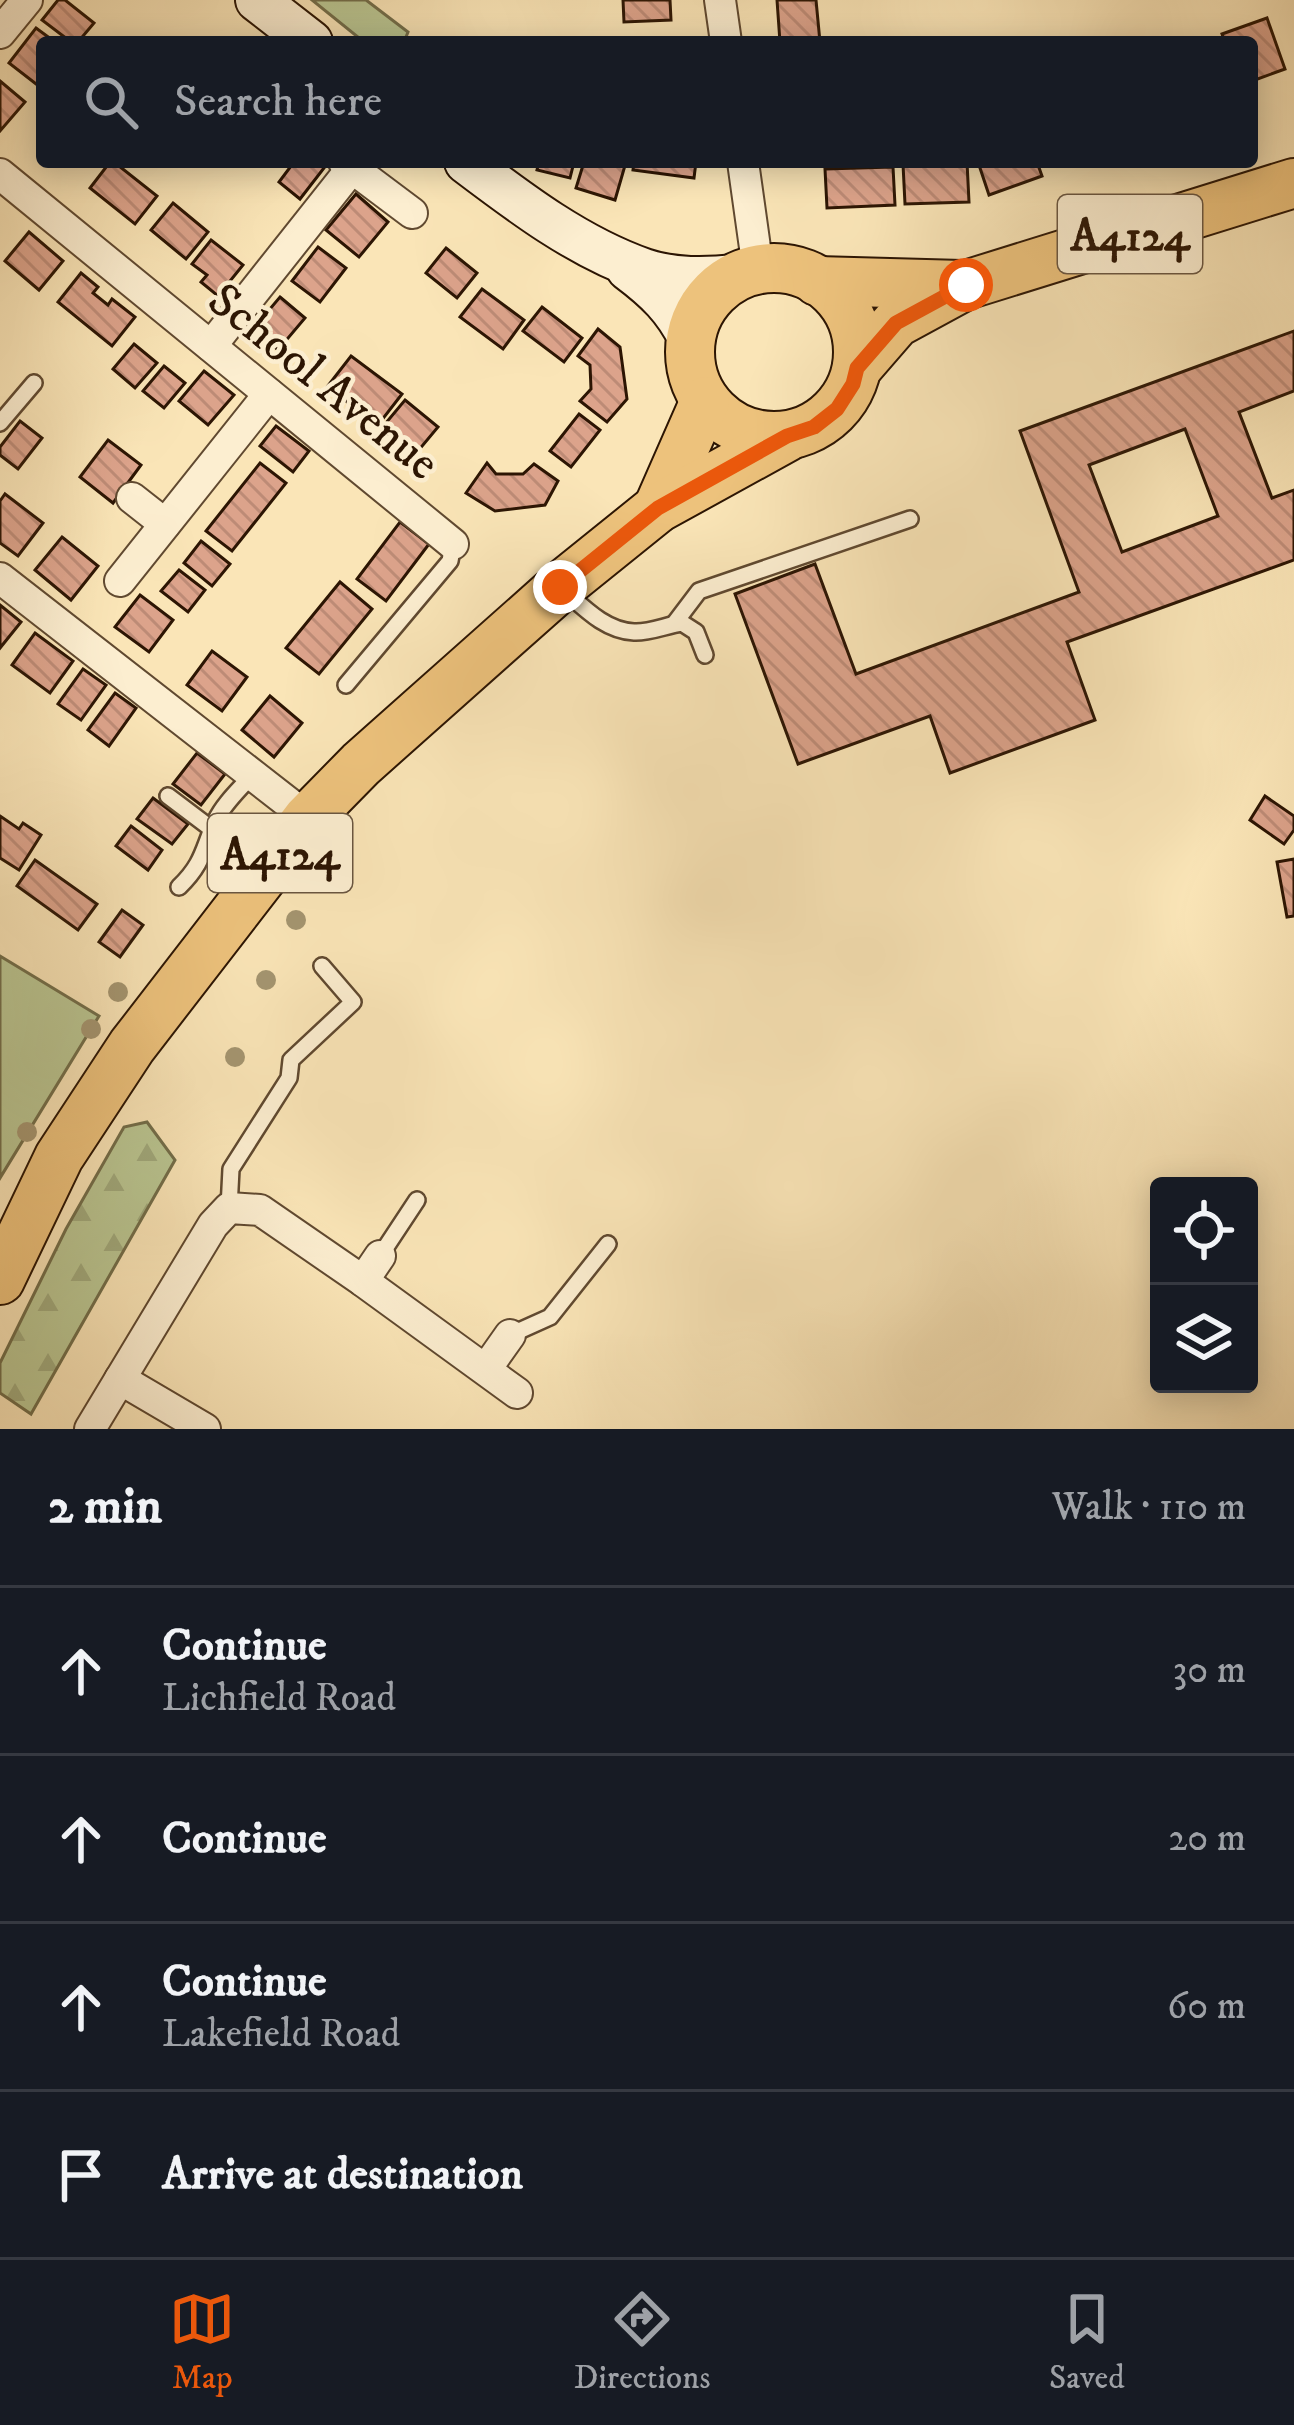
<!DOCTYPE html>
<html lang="en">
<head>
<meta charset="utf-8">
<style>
	:root { --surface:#171b24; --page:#242831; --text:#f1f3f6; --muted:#9ea1a6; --line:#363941; --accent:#ea580c }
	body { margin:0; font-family:"IM FELL DW Pica",serif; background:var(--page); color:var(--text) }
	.controls { position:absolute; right:36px; bottom:36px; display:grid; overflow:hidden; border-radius:12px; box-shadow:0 6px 30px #0003 }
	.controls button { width:108px; height:108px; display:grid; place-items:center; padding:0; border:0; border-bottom:3px solid var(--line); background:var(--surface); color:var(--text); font:60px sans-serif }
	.stop { position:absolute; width:36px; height:36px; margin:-27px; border:9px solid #ea580c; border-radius:50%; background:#fff }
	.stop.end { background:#ea580c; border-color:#fff; box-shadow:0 3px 12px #0008 }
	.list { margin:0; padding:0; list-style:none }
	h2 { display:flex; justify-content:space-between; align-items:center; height:156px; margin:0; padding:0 48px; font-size:51px }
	h2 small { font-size:39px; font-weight:400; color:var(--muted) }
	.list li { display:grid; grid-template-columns:78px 1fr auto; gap:36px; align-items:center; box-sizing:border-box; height:168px; padding:0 48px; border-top:3px solid var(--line) }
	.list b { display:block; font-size:45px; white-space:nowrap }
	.list p { margin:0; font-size:39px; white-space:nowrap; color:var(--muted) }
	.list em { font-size:39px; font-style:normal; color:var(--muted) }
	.icon { flex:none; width:66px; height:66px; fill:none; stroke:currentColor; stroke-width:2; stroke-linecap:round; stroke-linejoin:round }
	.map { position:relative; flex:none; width:1294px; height:1429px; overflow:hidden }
	.search { position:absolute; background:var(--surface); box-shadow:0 6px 30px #0003; left:36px; right:36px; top:36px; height:132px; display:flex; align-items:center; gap:30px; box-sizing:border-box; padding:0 42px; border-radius:12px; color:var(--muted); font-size:45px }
	.sheet { height:828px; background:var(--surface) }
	nav { display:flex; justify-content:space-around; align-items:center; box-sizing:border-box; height:168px; border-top:3px solid var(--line); background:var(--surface); font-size:33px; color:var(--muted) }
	nav a { display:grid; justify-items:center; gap:6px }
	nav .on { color:var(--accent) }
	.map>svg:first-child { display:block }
</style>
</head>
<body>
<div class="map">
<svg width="1294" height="1429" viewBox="0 0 1294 1429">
	<defs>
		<pattern id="forest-firs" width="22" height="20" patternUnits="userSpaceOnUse" patternTransform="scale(3)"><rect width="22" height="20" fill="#bac692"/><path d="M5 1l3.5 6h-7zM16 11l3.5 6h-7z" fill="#a0a97c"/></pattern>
		<pattern id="building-back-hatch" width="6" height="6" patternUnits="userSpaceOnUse" patternTransform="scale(3)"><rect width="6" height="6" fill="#dca38b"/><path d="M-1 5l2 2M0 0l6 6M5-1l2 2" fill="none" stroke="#bd8b76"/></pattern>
	</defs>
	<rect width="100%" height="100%" fill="#fae5b7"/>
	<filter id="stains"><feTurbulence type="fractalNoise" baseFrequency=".00167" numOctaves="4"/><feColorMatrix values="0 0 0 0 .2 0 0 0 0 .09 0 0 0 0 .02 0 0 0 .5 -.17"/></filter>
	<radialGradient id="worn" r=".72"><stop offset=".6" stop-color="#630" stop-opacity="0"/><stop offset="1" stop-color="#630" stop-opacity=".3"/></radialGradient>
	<!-- green -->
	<g fill="#bac692" stroke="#736e4a" stroke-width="3">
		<polygon points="312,0 366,0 408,32 404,42 364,42"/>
		<polygon points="0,956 99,1016 0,1178"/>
	</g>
	<!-- forest -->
	<polygon fill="url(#forest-firs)" stroke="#736e4a" stroke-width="3" points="147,1122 175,1160 31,1414 0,1393 0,1363 66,1229 124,1127"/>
	<!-- building -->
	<g fill="url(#building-back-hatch)" stroke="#2c1503" stroke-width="3" fill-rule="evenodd">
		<polygon points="58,0 65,0 94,23 78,42 71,42 42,20"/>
		<polygon points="623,0 670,0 671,20 624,22"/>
		<polygon points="777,0 816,0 820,42 780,42"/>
		<polygon points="1267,18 1285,69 1252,81 1252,42 1225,42 1222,34"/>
		<polygon points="36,28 55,42 42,42 40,87 9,63"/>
		<polygon points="0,81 25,102 0,131"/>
		<polygon points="110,162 114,162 157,196 135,224 90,188"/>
		<polygon points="294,162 317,162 324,168 300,199 279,182"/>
		<polygon points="539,162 574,162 570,178 537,170"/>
		<polygon points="584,162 626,162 615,200 576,188"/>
		<polygon points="634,162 696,162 694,178 633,170"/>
		<polygon points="967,162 969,202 905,204 903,164"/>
		<polygon points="978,162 1037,162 1042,176 989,195"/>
		<polygon points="893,167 895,205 827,208 825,169"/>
		<polygon points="356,194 388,222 359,257 326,230"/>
		<polygon points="173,203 208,232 186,259 151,230"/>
		<polygon points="29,232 63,261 39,290 5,261"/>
		<polygon points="211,240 243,265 218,296 201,282 207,275 192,264"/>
		<polygon points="318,247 346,268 320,302 292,281"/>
		<polygon points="446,248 477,273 457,298 426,273"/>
		<polygon points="81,273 98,287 93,293 108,305 112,299 135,317 112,346 58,302"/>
		<polygon points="482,289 524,320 503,349 460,317"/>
		<polygon points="280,297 305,318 278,350 253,329"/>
		<polygon points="542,307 582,338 564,362 523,331"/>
		<polygon points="598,329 620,347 627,399 607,422 580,401 591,389 590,365 578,356"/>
		<path d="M1294,331v60l-55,21 33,86 22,-8v70l-227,82 28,78 -145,53 -20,-57 -132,48 -63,-170 80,-30 41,110 223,-82 -59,-161zM1185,429l33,87 -96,36 -33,-87z"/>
		<polygon points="134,344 157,363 135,388 113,369"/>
		<polygon points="351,356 402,394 378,425 327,387"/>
		<polygon points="164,366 185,383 164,408 143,391"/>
		<polygon points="204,371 234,395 208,425 179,401"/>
		<polygon points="405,400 438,427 413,457 380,430"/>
		<polygon points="579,414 600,430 571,467 550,451"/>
		<polygon points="20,421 42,438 18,469 0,455 0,447"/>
		<polygon points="276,426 309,451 293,472 260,446"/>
		<polygon points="108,440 141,465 113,503 80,477"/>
		<polygon points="260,463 286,483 232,551 206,531"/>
		<polygon points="487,463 496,474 523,474 534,464 558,481 545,505 495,511 466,493"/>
		<polygon points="5,494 43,523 18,556 0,543 0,501"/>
		<polygon points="400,522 429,544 386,601 357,579"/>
		<polygon points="62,537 98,566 71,600 35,570"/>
		<polygon points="201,541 230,564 212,586 184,563"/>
		<polygon points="179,570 205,590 188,612 161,591"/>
		<polygon points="340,582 372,609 319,674 286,648"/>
		<polygon points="140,595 173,620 149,652 115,627"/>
		<polygon points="0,605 21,622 0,648"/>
		<polygon points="35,633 73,661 50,693 12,665"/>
		<polygon points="212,651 247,677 222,711 187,685"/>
		<polygon points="83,669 106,685 81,720 58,704"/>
		<polygon points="115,693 136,708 109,746 88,730"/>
		<polygon points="270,696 302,723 274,757 242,730"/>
		<polygon points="197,753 225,774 201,805 173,784"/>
		<polygon points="1265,796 1294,816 1294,830 1284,844 1250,820"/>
		<polygon points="153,798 188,824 172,844 137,819"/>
		<polygon points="0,816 19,829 23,823 41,835 19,870 0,858"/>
		<polygon points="131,826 162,850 148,870 116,846"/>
		<polygon points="1294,859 1294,916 1287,917 1277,862"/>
		<polygon points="35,860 97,904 78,930 17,886"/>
		<polygon points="122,910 143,925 120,957 99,942"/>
	</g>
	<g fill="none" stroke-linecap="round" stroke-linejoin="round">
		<!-- service casing -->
		<g stroke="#604930" stroke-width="20">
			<g id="service">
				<polyline points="0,423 34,383"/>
				<path d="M567,593c19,17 40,38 67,39 15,1 33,-7 48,-9l14,9 9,23"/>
				<polyline points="674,624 699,591 910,519"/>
				<polyline points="346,685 450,561 453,544"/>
				<polyline points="168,796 213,830"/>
				<path d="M179,887c25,-24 24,-39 37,-67 8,-17 25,-32 37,-46"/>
				<polyline points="229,1208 231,1169 289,1078 291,1060 353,1002 322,966"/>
				<polyline points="380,1256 417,1200"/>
				<polyline points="510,1335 550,1317 608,1244"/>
			</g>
		</g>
		<!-- minor casing -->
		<g stroke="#604930" stroke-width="34">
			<g id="minor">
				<polyline points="720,0 726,42"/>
				<polyline points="0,33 27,0"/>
				<polyline points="344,162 412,213"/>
				<polyline points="743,162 758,269"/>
				<polyline points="0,174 453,544"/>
				<polyline points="211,346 352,168"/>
				<polyline points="132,498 165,524"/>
				<polyline points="0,578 308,818"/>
				<polyline points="120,581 269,394"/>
				<polyline points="363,1281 380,1256"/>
				<polyline points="486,1369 510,1335"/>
				<polyline points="120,1379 205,1429"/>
				<polyline points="90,1429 213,1225 229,1208 260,1210 363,1281 517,1393"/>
			</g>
		</g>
		<!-- secondary casing -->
		<g stroke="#2c1503" stroke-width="46">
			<g id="secondary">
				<polyline points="257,0 311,42"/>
				<path d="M466,162c54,41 112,85 178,108 30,10 62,9 93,6"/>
				<path d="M628,269c28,21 47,39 62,70"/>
			</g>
		</g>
		<!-- primary casing -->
		<g stroke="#2c1503" stroke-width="52">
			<g id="primary">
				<circle cx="774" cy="352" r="84"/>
				<polyline points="817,281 962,285"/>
				<polyline points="857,368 896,323 966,285 1294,183"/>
				<polyline points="658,508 705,401"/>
				<polyline points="0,1280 59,1157 132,1046 308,818 361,764 560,587 658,508 787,437"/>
			</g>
		</g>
		<!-- service -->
		<use href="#service" stroke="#fceed0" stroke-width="15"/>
		<!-- minor -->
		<use href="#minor" stroke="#fceed0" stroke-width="30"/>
		<!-- secondary -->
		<use href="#secondary" stroke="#fceed0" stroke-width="42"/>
		<!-- primary -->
		<use href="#primary" stroke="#edc27c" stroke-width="48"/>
	</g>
	<!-- trees -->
	<g fill="#a49570">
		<circle cx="296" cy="920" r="10"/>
		<circle cx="266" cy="980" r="10"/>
		<circle cx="118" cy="992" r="10"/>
		<circle cx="91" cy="1029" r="10"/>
		<circle cx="235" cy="1057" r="10"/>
		<circle cx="27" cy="1132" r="10"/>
	</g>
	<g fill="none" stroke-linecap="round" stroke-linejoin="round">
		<!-- route -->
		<polyline stroke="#ea580c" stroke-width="15" points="560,587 658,508 787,436 814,427 837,409 853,384 857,368 896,323 966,285"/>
	</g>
	<g text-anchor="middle" stroke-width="9" stroke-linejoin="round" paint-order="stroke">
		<!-- shield labels -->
		<g fill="#fceed0" stroke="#6a5640" stroke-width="3">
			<rect x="1058" y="195" width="144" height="78" rx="9"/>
			<rect x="208" y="814" width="144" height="78" rx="9"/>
		</g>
		<g font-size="45" font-weight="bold" fill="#2c1503">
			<text x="1130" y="250">A4124</text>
			<text x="280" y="869">A4124</text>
		</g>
		<!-- street labels -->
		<g font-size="48" fill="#2c1503" stroke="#fceed0">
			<text transform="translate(325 380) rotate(39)" y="17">School Avenue</text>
		</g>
	</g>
	<rect width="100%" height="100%" filter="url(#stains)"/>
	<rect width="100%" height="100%" fill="url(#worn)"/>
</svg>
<div class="controls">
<button><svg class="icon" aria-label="locate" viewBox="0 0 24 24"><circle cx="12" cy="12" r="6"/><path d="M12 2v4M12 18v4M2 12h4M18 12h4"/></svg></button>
<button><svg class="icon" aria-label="layers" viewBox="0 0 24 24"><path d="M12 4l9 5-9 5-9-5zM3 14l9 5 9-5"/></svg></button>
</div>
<div class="stop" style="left:966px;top:285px"></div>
<div class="stop end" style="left:560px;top:587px"></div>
<div class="search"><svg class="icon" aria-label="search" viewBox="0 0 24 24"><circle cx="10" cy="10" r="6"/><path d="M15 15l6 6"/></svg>Search here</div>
</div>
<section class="sheet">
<h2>2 min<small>Walk · 110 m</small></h2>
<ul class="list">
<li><svg class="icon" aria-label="ahead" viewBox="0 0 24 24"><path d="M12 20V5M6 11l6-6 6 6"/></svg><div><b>Continue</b><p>Lichfield Road</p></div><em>30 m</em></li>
<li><svg class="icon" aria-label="ahead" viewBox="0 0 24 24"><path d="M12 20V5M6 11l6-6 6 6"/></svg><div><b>Continue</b></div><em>20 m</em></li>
<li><svg class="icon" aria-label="ahead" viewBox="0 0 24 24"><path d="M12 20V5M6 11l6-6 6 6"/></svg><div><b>Continue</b><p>Lakefield Road</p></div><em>60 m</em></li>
<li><svg class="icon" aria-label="arrive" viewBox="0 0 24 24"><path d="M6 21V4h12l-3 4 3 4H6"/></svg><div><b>Arrive at destination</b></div></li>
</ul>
</section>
<nav>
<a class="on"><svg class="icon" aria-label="map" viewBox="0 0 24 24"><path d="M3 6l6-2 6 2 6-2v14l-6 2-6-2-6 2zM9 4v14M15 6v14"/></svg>Map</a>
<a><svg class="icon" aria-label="directions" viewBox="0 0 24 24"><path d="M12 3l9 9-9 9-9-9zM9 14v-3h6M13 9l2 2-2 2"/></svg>Directions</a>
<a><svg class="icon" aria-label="saved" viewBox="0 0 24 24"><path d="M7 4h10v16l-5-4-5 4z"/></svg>Saved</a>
</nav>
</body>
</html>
